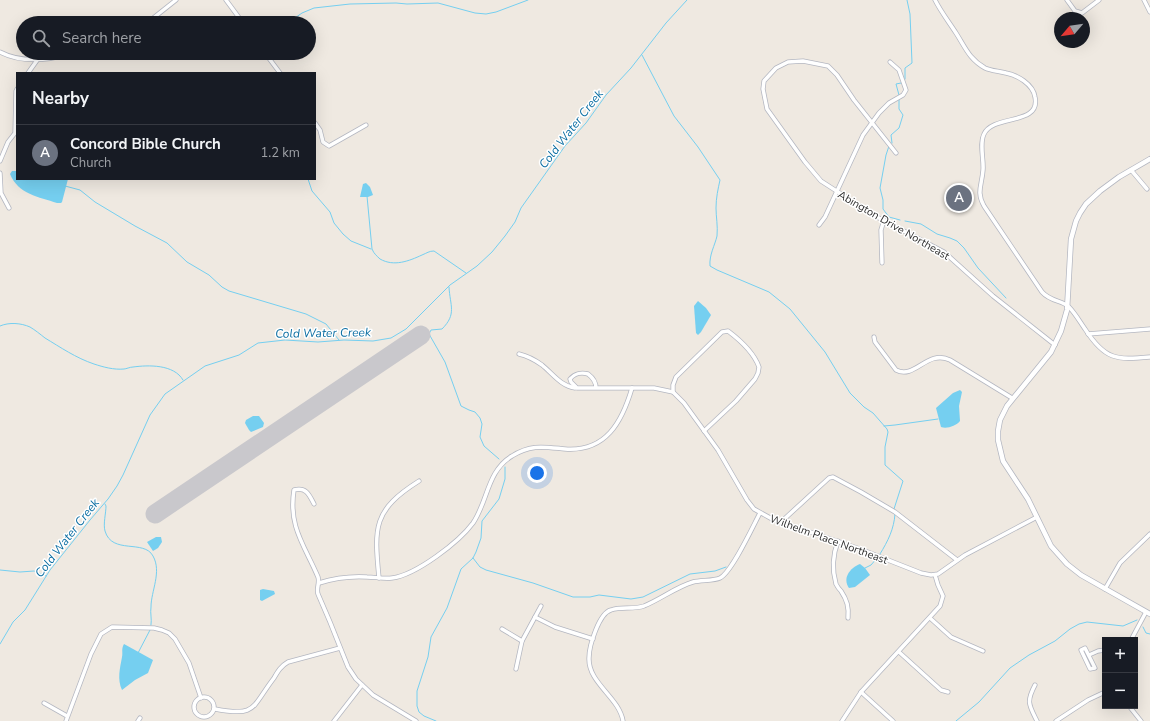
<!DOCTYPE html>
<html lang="en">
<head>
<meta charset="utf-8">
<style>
	:root { --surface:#171b24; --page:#242831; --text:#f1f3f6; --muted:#9ea1a6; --line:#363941; --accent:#d93025 }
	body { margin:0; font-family:"Nunito Sans",sans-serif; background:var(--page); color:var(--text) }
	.controls { position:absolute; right:12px; bottom:12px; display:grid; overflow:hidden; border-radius:0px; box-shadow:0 4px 16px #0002 }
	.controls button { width:36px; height:36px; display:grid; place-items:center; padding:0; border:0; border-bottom:1px solid var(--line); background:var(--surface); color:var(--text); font:20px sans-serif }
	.compass { position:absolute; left:1054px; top:12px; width:36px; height:36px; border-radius:50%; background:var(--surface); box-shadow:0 4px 16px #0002; rotate:241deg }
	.you { position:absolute; left:537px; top:473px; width:14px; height:14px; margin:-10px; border:3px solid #fff; border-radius:50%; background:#1a73e8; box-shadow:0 0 0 6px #1a73e833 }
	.badge { display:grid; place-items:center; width:26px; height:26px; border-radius:50%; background:var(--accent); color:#fff; font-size:13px; font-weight:700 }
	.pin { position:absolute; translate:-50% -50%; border:2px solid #fff; box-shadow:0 1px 4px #0006 }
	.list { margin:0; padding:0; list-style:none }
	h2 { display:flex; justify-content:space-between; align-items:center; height:52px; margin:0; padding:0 16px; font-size:17px }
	h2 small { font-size:13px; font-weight:400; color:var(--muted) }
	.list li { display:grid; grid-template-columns:26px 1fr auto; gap:12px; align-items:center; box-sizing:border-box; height:56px; padding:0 16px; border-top:1px solid var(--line) }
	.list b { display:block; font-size:15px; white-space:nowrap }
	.list p { margin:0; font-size:13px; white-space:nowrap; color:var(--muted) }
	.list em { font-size:13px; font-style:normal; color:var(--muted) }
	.icon { flex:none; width:22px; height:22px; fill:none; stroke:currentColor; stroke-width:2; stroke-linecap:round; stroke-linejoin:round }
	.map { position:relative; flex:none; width:1150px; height:721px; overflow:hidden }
	.search { position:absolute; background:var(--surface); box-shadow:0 4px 16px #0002; left:16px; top:16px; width:300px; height:44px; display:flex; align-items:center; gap:10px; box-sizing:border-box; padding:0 14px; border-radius:22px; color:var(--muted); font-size:15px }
	.panel { position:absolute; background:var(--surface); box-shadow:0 4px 16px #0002; left:16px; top:72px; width:300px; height:108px; border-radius:0px }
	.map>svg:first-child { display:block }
</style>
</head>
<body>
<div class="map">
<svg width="1150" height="721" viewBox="0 0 1150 721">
	<rect width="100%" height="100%" fill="#efe9e1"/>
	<!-- water -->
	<g fill="#75cff0">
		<path d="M12,171h5v8h51l-6,23 -1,1h-4c-18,-6 -39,-9 -47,-29z"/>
		<polygon points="366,183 370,187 373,195 368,197 360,197 363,184"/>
		<polygon points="698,301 706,308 711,315 701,332 698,335 696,333 694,306"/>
		<path d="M960,390l2,2 -3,14 1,15c-4,5 -13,8 -19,6l-5,-19 17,-15z"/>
		<polygon points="253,416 259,416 264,423 263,427 251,432 249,430 245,423 246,420"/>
		<polygon points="156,537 161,537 162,542 158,548 153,551 147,542"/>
		<path d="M860,564l5,4 5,7 -15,12 -6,1c-7,-10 1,-20 11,-24z"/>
		<polygon points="263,589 274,591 275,594 262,601 260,600 260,590"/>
		<path d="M124,644l29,16 -5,13 -13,7 -13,10c-5,-11 -2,-22 0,-33 1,-5 -1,-8 2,-13z"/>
	</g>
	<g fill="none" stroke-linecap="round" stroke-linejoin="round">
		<!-- stream -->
		<g stroke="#75cff0" stroke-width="1">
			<polyline points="283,23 292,20 302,13 314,8 350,4 396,3 407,4 438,3 475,13 486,14 496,12 528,0"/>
			<path d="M642,55l32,61 24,31 22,33c-2,9 -4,18 -4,28 0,9 2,18 1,28 -2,9 -8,19 -7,30l7,4 52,22 21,17 35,43 25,41 14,14 9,6 14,16 1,3 -3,15v18l18,16 -9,28"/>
			<polyline points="905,79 905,68 912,63 910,14 907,0"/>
			<polyline points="899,95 896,84 901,83"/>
			<polyline points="892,143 891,135 899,128 903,115 899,109 899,99"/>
			<polyline points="889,146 886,155 880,188 883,200 883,209 889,217 900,220"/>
			<polyline points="308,179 312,191 330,212 334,223 343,234 351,241 371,249"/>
			<polyline points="65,186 80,190 95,202 135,226 167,243 187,262 209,275 222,287 229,291 306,314 326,324 339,340"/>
			<path d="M367,196l5,53c2,5 5,7 8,10 14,8 29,2 42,-4 5,-2 7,-4 12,-4l32,22"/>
			<polyline points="905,221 921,224 937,234 950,238 957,241 964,248 978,268 1006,298"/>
			<path d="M449,287c1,19 8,27 -7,42l-11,1 -2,4 16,28 16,44 8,4 6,2 5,6 2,6 -2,13 4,9 15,13"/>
			<path d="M0,326c9,-4 21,-3 30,1 5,3 10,7 15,11 15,9 31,20 49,26 9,3 20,6 30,5 2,0 6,-2 9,-2 15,-2 41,-3 50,13"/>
			<polyline points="884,426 895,425 938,419"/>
			<path d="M105,504l1,2c0,7 -3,18 -1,25 7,24 39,8 48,25 9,16 -2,35 -2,51 -1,6 1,12 0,18"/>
			<path d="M880,554c8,-13 14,-25 15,-40"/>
			<polyline points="473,558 480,567 486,570 533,583 573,597 590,597 599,595 631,599 643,597 690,574 715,571 726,567"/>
			<polyline points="865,568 871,565 877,558"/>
			<polyline points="0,570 20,572 34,571 46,576"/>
			<polyline points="1143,627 1146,633 1150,634"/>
			<polyline points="0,644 13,622 25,610 50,570 90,520 108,499 117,486 123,475 150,415 165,394 205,366 239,355 258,343 285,340 318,342 344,340 373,341 391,338 406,329 450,285 477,266 492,252 505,236 515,222 521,208 565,146 586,123 606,95 631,68 666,23 687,0"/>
			<polyline points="138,653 150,630"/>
			<polyline points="436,721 424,716 419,712 417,706 417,691 428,657 431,637 447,608 461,569 473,558 476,552 481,538 482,521 499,499 505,479 505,467"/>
			<polyline points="956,721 979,702 1010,668 1029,655 1055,641 1070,629 1079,624 1087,622 1123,626 1137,620"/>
		</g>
		<!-- runway -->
		<polyline stroke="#c9c8cc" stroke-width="19" points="155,514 421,335"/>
		<!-- minor casing -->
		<g stroke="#b4b7c1" stroke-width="5">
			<g id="minor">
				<polyline points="226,0 243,23"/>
				<path d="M935,0c6,12 14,22 21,33 9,14 13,26 29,35 6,3 14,3 21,5 11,2 27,11 29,24 6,29 -42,17 -51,37 -5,10 0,25 -1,36 -1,15 -7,22 1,36l58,86c9,10 20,8 27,15 6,6 11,15 16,22 20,31 31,31 65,28"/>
				<polyline points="1067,0 1075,11 1082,13 1099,0"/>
				<polyline points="1144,0 1150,12"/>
				<polyline points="147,23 176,0"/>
				<path d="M0,52c23,12 50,8 73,1"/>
				<polyline points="265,53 280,73"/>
				<polyline points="28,73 38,59"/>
				<polyline points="315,123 320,130 323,142 329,146 366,125"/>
				<polyline points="896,153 854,100 837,75 828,66 803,61 788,62 776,68 764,81 763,89 767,109 805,162 821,181 877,217 944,252 993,296 1055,345"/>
				<polyline points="0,161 8,142 15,133 16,91 17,89"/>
				<polyline points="1131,170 1147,189"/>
				<polyline points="0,173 1,193 9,208"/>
				<polyline points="819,225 825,217 863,135 879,113 889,103 903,95 906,90 899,70 890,62"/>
				<polyline points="882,263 881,230 884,220"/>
				<polyline points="1088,334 1150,329"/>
				<path d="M874,337l1,5 21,28c19,10 31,-21 54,-10l62,38"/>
				<path d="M519,354c9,2 16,6 23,11 11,9 19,21 33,23"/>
				<path d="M596,388c0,-6 -4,-11 -8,-14 -7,-2 -14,0 -18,5l1,3 6,6h77l19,4 11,11 34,47 29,50 7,9 18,10 88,30 61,24 10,2 7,-1 27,-19 72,-38"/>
				<path d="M673,392v-7l3,-8 46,-45 6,-1c12,9 26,22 31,36l-1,6 -3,6 -19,22 -32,30"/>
				<path d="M314,504c-5,-10 -8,-17 -20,-14 -6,37 11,56 24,87 2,6 -2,11 0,17l12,28 18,45 8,12 17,16 43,26"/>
				<polyline points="781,522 829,478 833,477 861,492 895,512 957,560"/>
				<path d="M838,541c-5,13 -6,29 -2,43 1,2 3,5 5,7 6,9 8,16 7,27"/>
				<path d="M379,578c-5,-51 -6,-68 40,-97"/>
				<path d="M319,583c16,-5 32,-7 48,-6 8,0 16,2 25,1 24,-3 67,-36 81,-55 15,-22 14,-52 39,-67 19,-12 32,-9 53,-7 41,3 57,-27 67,-61"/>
				<polyline points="1105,589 1120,563 1150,534"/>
				<polyline points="535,617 555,627 593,639"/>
				<polyline points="930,618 951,637 983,651"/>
				<polyline points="502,629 522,641"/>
				<polyline points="1131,640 1146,612"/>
				<polygon points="1085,648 1095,668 1090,669 1081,650"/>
				<polyline points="899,652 941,690 948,692"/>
				<polyline points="1089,655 1098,651 1105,650"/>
				<polyline points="516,669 522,641 541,606"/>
				<path d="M1035,685c-9,17 -6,20 2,36"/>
				<polyline points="861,692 893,721"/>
				<circle cx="204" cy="707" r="10"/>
				<polyline points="44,703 67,716"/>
				<polyline points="1129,706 1141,721"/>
				<path d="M215,709c42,8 36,-1 59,-31 4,-7 7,-12 14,-16l52,-14"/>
				<polyline points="66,721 91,654 101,634 112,627 154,628 162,630 169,633 175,639 189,663 201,698"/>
				<polyline points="138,721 140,718"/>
				<polyline points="334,721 362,685"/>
				<path d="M623,721c-4,-24 -35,-38 -34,-63 0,-12 10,-45 22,-48 10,-4 22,0 33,-4 17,-7 32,-19 49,-24 8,-2 21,-1 27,-4 12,-6 33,-52 40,-65"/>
				<polyline points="842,721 861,692 940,606 943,596 938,585 935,575"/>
				<polyline points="1056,721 1088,700 1105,692"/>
			</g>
		</g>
		<!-- tertiary casing -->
		<g stroke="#b4b7c1" stroke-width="6">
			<polyline id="tertiary" points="1150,159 1119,177 1100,191 1086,204 1080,213 1076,221 1071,239 1067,310 1061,331 1051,352 1007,406 1000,420 998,431 998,440 1003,461 1028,499 1051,546 1067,564 1081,575 1150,614"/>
		</g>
		<!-- minor -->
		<use href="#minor" stroke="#fff" stroke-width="3.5"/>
		<!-- tertiary -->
		<use href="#tertiary" stroke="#fff" stroke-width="4.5"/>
	</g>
	<g text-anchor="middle" stroke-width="3" stroke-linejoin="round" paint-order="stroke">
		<!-- street labels -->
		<g font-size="11" fill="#2e2e2e" stroke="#fff">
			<text transform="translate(894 225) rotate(30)" y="4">Abington Drive Northeast</text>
			<text transform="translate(829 539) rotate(20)" y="4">Wilhelm Place Northeast</text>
		</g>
		<!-- water labels -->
		<g font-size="12" font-style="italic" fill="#0d6fa3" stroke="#fff">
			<text transform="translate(571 129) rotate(-52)" y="4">Cold Water Creek</text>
			<text transform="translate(323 333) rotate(-1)" y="4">Cold Water Creek</text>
			<text transform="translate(67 538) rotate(-52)" y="4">Cold Water Creek</text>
		</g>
	</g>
</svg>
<div class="controls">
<button>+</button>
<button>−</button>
</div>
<svg class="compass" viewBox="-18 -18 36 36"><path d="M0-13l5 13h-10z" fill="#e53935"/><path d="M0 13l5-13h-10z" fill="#9ea1a6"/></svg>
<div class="you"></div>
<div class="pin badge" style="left:959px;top:198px;background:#6b7280">A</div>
<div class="search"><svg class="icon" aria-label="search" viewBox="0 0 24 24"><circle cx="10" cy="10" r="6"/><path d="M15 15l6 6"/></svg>Search here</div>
<section class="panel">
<h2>Nearby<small></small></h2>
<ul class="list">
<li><span class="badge" style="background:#6b7280">A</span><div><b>Concord Bible Church</b><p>Church</p></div><em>1.2 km</em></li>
</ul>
</section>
</div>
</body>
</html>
